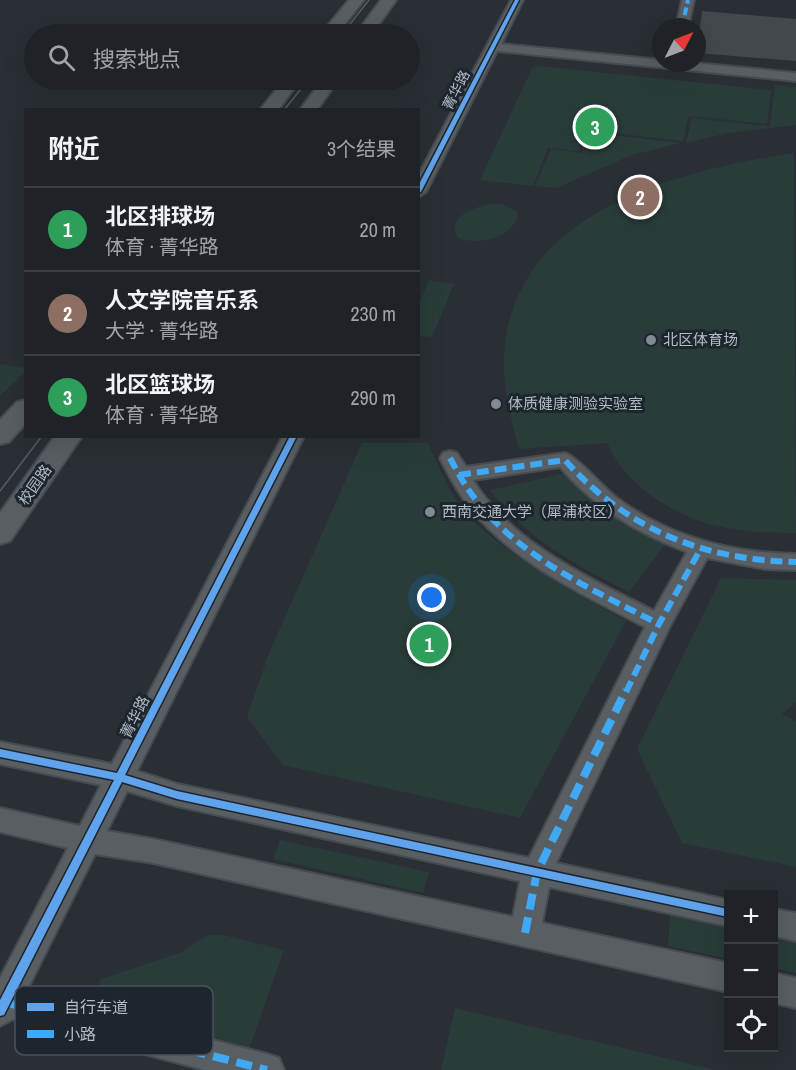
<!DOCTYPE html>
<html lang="zh">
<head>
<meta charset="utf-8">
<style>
	:root { --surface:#1f2327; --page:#2c2f33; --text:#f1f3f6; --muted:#a1a4a7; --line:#3c4044; --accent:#8bbbb9 }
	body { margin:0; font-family:"Archivo Narrow","Noto Sans SC",sans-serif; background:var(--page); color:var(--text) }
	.controls { position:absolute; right:18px; bottom:18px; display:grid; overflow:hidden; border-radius:0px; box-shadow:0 6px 24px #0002 }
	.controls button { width:54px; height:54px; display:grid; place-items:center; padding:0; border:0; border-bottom:2px solid var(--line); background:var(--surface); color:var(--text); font:30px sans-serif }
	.compass { position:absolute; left:652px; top:18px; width:54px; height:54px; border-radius:50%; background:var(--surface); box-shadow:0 6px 24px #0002; rotate:48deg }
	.you { position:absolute; left:432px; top:598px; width:21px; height:21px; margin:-15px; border:4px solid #fff; border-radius:50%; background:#1a73e8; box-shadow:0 0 0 9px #1a73e833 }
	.badge { display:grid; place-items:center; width:39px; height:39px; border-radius:50%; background:var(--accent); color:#fff; font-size:20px; font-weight:700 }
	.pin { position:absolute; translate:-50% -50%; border:3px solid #fff; box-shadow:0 2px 6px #0006 }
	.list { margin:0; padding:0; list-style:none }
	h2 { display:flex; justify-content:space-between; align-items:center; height:78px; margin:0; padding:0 24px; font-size:26px }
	h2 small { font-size:20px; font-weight:400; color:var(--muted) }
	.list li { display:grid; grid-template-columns:39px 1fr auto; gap:18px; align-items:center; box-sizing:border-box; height:84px; padding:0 24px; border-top:2px solid var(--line) }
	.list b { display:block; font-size:22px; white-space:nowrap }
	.list p { margin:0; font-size:20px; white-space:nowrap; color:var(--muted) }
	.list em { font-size:20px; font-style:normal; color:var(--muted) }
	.icon { flex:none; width:33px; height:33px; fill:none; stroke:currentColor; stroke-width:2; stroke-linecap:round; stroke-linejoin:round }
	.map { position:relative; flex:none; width:796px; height:1070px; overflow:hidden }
	.search { position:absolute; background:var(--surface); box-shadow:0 6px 24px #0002; left:24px; top:24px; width:396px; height:66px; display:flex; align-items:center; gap:15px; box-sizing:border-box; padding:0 21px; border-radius:33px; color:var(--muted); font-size:22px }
	.panel { position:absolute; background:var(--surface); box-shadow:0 6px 24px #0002; left:24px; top:108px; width:396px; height:330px; border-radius:0px }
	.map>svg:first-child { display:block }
</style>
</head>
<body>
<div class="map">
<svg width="796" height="1070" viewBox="0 0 796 1070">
	<rect width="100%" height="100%" fill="#292f34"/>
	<!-- green -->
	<g fill="#293c3a">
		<polygon points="539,66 771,90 767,124 689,116 683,141 586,130 579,151 548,148 533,186 480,180 532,68"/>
		<polygon points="775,85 796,87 796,125 728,133 686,143 692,118 770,126"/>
		<polygon points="588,132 681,143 632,155 556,188 535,186 551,149 581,153"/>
		<path d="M794,153l2,380c-24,0 -50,-1 -74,-6 -46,-9 -96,-41 -115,-84l-88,6c-8,-30 -17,-63 -15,-95 9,-144 174,-183 290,-201z"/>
		<path d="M490,204h11l15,7 2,4c-5,23 -41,31 -60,23 -13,-21 17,-31 32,-34z"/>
		<polygon points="429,280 454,284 432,337 419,336 419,304"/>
		<polygon points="0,364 25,368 26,371 0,396"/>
		<path d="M362,443h66c9,19 17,40 29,58 30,46 121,92 169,120l-106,197 -237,-53 -36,-48 22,-64z"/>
		<path d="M565,473l32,29 69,41 -37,49c-52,-26 -104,-54 -139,-102z"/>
		<polygon points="721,578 796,580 796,703 782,714 796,721 796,867 682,843 637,749"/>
		<polygon points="280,840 429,872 423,893 273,859"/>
		<polygon points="670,913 728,925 728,959 668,946"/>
		<polygon points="774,934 796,939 796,973 774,968"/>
		<polygon points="207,935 223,935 284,950 247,1055 88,1014 101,979 182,952"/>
		<polygon points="455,1008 715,1070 441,1070"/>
	</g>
	<!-- building -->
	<polygon fill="#43484d" points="702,11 796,19 796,61 697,53"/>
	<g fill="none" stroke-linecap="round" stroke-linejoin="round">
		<!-- minor casing -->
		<g stroke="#474b4f" stroke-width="4">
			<g id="minor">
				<polygon points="511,0 523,0 501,44 661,60 661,63 694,63 796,73 796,81 497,51 426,192 418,197 418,176"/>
				<polygon points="682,0 694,0 688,27 676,27"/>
				<path d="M283,436h21l-167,335 40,13 352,74 116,-231c-61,-32 -130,-63 -174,-118 -13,-16 -22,-33 -31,-51l3,-5 7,-2 7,2 9,14 99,-14c11,3 39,35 52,45 52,39 115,55 179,56v16l-31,-1 -58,-11 -36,66 -115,239 172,37v26l-179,-39 -7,36 186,40v29l-575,-129 -58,-9 -69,138 241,62 12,4 5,12h-79l-192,-51 -13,7v-48l68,-130 -68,-16v-24l80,18 21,-41 -101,-21v-22l112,22zM560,467c35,41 77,66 127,85l-33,59c-64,-33 -142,-67 -181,-131zM127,791l50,15 343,75 -7,36 -360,-78 -46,-8z"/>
				<polygon points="774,909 796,913 796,941 774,936"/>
				<polygon points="774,973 796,978 796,1008 774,1003"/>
			</g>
		</g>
		<!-- tertiary casing -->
		<g stroke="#474b4f" stroke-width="4">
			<g id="tertiary">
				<polygon points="349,0 364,0 337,34 321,34"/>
				<polygon points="381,0 396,0 372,34 356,34"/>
				<polygon points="284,80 300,80 278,110 260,110"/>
				<polygon points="322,80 338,80 317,110 300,110"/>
				<polygon points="26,400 26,423 9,442 0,444 0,420 17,402"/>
				<polygon points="55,436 82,436 10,541 0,544 0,513"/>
			</g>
		</g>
		<!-- minor -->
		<use href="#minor" fill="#595e62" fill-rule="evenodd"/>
		<!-- tertiary -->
		<use href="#tertiary" fill="#595e62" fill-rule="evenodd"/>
		<!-- tram -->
		<g stroke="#575c60" stroke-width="1.5">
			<polyline points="342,34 369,0"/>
			<polyline points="284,110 308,80"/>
			<polyline points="0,491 42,436"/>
		</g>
		<!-- quiet-far2 -->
		<polyline stroke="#3fa9f5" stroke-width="4" stroke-dasharray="8 4" stroke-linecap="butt" points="682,27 688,0"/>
		<!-- quiet-far1 -->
		<g stroke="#3fa9f5" stroke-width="6" stroke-dasharray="12 6" stroke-linecap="butt">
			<path d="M450,458c8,15 16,30 27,43 45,58 118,90 182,123"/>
			<path d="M459,475l106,-15c62,70 139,100 231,102"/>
			<polyline points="626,692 659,624 700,550"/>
		</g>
		<!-- quiet -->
		<g stroke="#3fa9f5" stroke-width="8" stroke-dasharray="16 8" stroke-linecap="butt">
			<polyline points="525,933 537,872 626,690"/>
			<polyline points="4,1002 267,1070"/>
		</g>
		<!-- cycleway casing -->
		<g stroke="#1d262e" stroke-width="3">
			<g id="cycleway">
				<polygon points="515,0 519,0 421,192 418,193 418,186"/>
				<polygon points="290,436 297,436 125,775 177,791 728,909 728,917 177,799 122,782 4,1015 0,1016 0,1000 114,780 0,757 0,749 117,773"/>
			</g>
		</g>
		<!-- cycleway -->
		<use href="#cycleway" fill="#60a3ed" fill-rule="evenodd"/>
	</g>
	<!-- markers -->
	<g fill="#838b92" stroke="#1d262e" stroke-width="2">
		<circle cx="651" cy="340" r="6"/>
		<circle cx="496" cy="404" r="6"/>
		<circle cx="430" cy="512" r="6"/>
	</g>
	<g text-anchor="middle" stroke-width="6" stroke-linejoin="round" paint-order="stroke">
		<!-- far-street labels -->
		<g font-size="14" fill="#b3bcc5" stroke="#1d262e">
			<text transform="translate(456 90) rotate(-63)" y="5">菁华路</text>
		</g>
		<!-- poi labels -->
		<g font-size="15" fill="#b3bcc5" stroke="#1d262e" text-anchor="start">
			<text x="663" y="345">北区体育场</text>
			<text x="508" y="409">体质健康测验实验室</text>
			<text x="442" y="517">西南交通大学（犀浦校区）</text>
		</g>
		<!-- street labels -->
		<g font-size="15" fill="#b3bcc5" stroke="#1d262e">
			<text transform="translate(35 485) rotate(-55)" y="5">校园路</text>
			<text transform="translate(135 717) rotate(-63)" y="5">菁华路</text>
		</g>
	</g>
	<!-- legend -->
	<rect x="15" y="986" width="198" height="69" rx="9" fill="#1d262e" stroke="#4a535b" stroke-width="1.5"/>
	<rect x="27" y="1003" width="27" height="8" fill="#60a3ed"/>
	<rect x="27" y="1030" width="27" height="8" fill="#3fa9f5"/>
	<g font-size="16" fill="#b3bcc5">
		<text x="64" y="1013">自行车道</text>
		<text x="64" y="1040">小路</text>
	</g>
</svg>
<div class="controls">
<button>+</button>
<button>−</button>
<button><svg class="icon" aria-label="locate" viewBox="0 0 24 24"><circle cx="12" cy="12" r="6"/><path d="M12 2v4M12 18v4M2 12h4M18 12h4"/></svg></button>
</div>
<svg class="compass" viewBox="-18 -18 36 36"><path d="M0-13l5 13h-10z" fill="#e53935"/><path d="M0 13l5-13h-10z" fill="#a1a4a7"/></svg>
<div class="you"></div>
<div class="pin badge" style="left:429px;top:644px;background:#2e9e5b">1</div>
<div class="pin badge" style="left:640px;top:197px;background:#8d6e63">2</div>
<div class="pin badge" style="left:595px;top:127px;background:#2e9e5b">3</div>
<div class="search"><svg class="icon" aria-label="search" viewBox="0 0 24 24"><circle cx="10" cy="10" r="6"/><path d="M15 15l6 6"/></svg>搜索地点</div>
<section class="panel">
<h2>附近<small>3个结果</small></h2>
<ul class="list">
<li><span class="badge" style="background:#2e9e5b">1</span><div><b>北区排球场</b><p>体育 · 菁华路</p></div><em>20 m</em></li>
<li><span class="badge" style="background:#8d6e63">2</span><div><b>人文学院音乐系</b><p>大学 · 菁华路</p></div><em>230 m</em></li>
<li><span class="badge" style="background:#2e9e5b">3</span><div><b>北区篮球场</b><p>体育 · 菁华路</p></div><em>290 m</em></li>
</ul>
</section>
</div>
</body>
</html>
